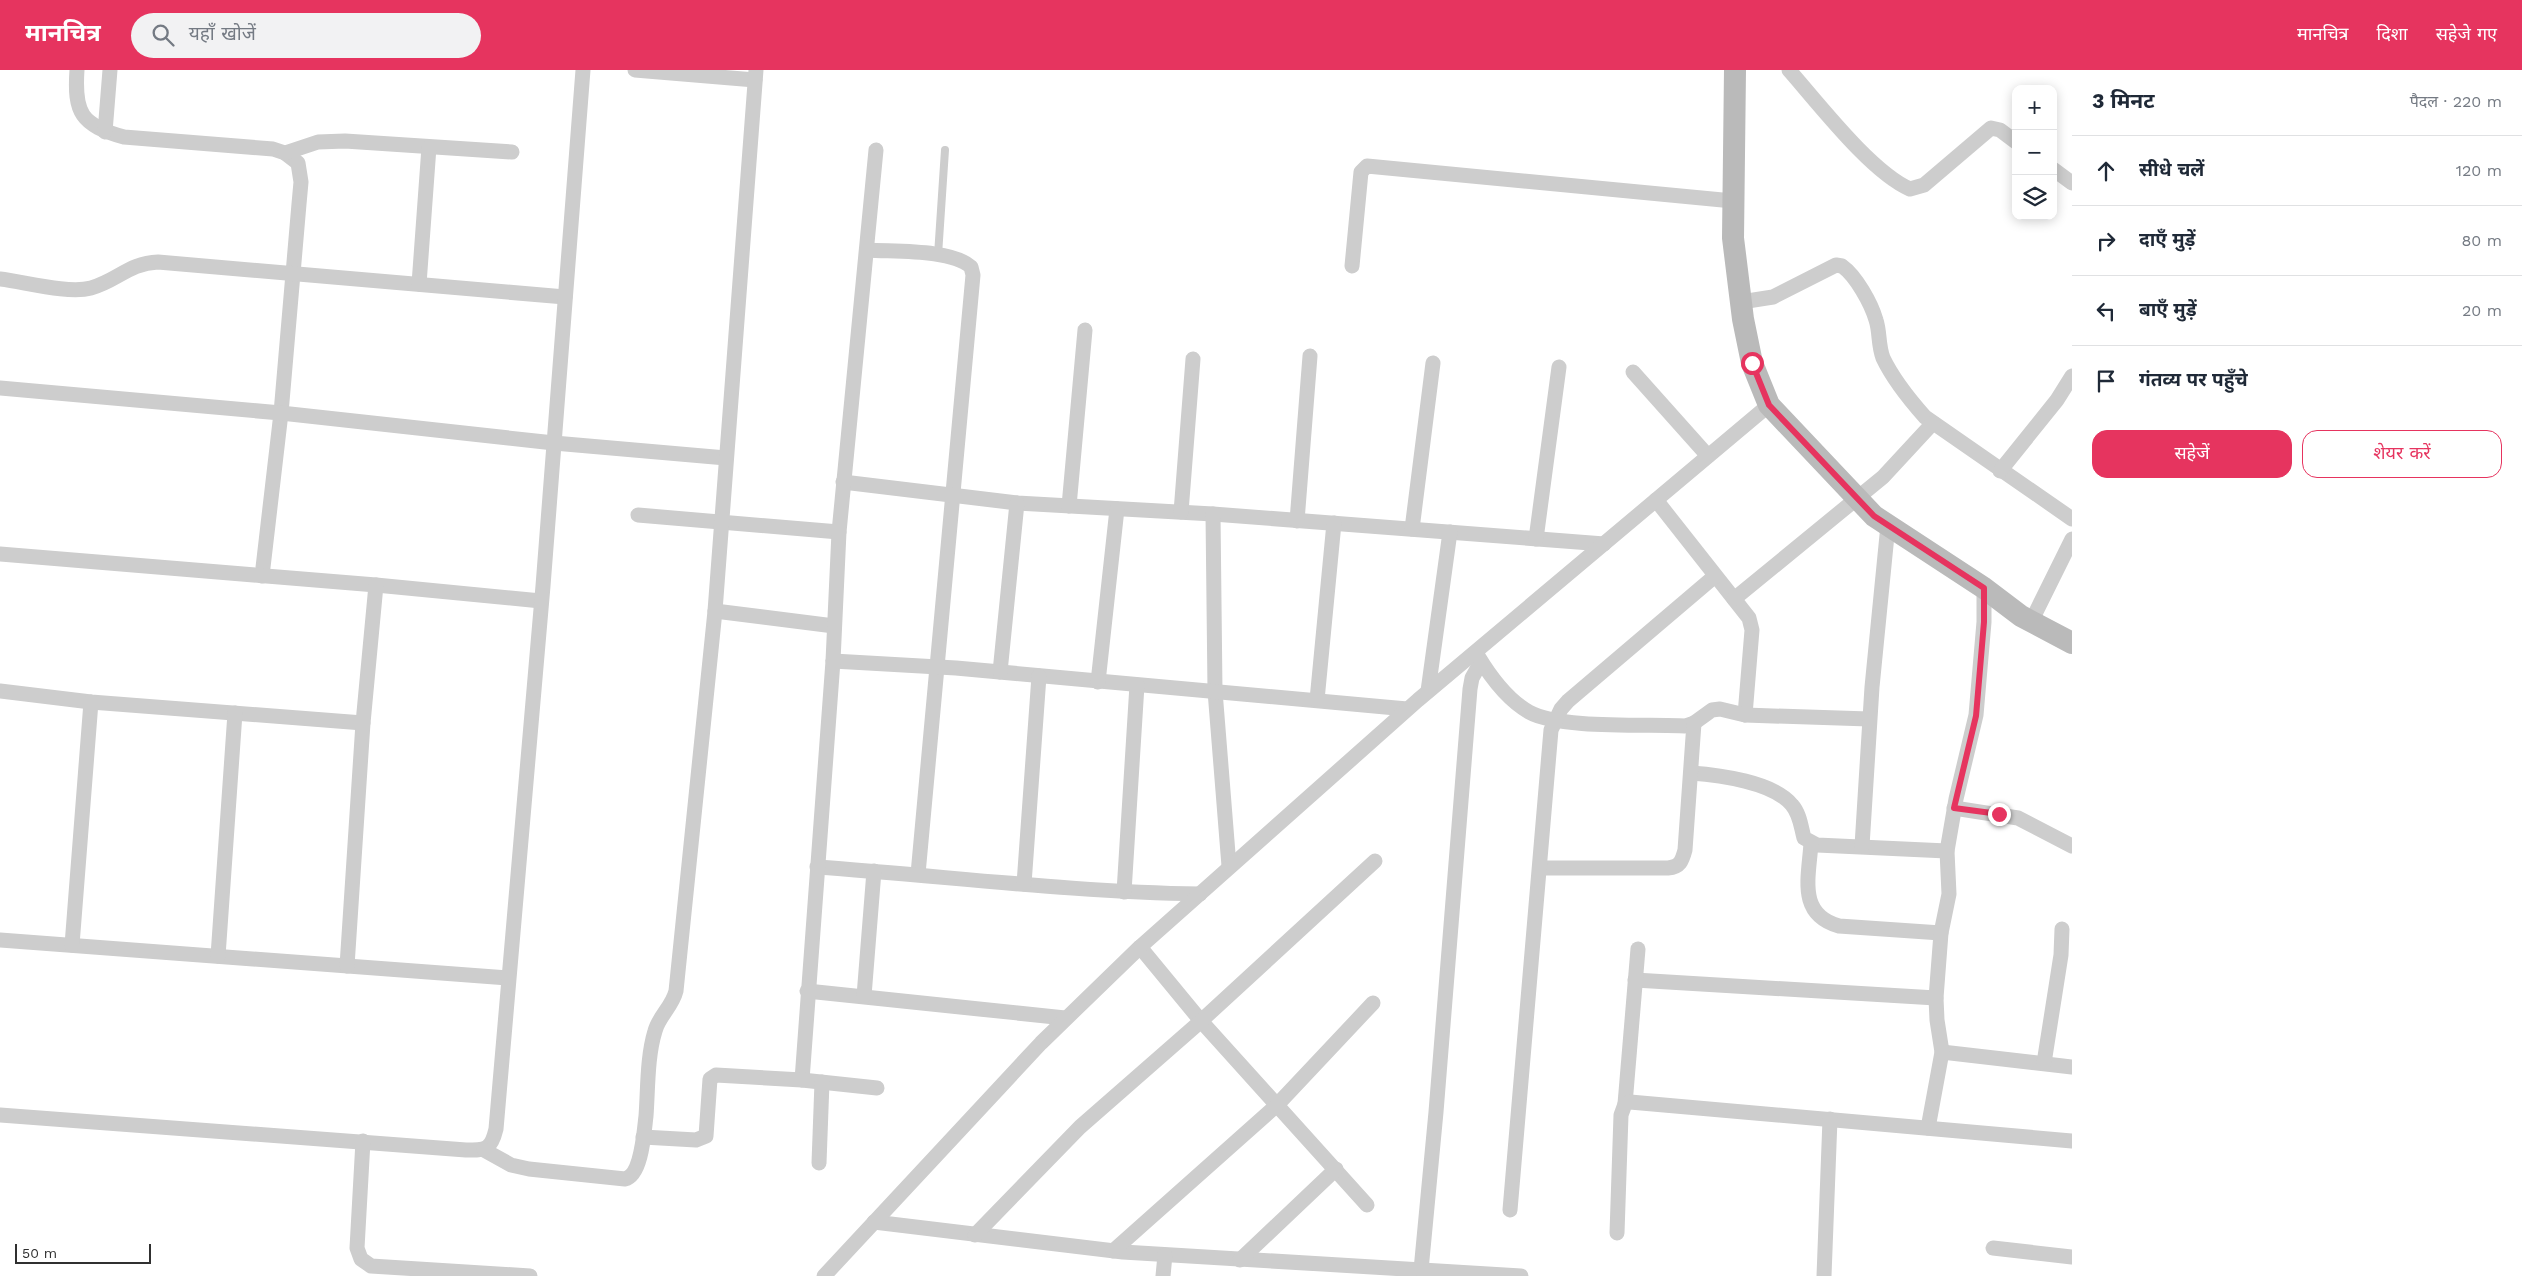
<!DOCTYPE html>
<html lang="hi">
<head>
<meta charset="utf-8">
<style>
	:root { --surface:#fff; --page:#f2f2f3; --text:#1f2937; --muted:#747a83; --line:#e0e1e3; --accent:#e6345f }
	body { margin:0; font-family:"Work Sans","Noto Sans Devanagari",sans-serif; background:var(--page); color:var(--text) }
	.controls { position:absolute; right:15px; top:15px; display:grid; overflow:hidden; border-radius:10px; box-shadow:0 2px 12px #0003 }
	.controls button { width:45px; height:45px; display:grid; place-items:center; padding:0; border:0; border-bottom:1px solid var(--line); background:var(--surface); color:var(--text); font:25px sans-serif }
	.scale { position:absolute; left:15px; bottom:12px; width:136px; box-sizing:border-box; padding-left:5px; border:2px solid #303030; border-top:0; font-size:14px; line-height:18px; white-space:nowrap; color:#303030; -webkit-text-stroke:4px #fff; paint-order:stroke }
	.stop { position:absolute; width:15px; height:15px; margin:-11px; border:4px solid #e6345f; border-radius:50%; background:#fff }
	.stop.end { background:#e6345f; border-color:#fff; box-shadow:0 1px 5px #0008 }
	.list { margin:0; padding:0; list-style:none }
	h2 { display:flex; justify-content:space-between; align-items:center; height:65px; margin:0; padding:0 20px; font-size:21px }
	h2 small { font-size:16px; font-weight:400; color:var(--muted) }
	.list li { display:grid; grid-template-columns:32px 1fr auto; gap:15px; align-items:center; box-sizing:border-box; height:70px; padding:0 20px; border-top:1px solid var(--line) }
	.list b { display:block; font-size:19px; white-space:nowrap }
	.list em { font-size:16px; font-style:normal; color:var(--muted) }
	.actions { display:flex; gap:10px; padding:15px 20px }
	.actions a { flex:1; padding:11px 0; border:1px solid var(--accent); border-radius:15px; text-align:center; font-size:18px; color:var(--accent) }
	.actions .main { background:var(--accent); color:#fff }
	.icon { flex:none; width:28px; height:28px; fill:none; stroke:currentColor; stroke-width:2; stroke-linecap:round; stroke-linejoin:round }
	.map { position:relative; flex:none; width:2072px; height:1206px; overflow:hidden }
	header { display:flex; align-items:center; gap:30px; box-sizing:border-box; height:70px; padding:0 25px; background:var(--accent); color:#fff }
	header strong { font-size:24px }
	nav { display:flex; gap:28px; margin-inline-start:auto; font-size:18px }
	.search { width:350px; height:45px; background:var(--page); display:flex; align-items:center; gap:12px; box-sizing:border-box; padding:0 18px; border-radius:28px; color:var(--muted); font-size:19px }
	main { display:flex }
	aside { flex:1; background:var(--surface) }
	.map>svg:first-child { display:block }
</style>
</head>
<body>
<header>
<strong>मानचित्र</strong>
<div class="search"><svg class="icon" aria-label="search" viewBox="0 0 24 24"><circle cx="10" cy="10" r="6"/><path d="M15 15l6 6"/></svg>यहाँ खोजें</div>
<nav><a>मानचित्र</a><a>दिशा</a><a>सहेजे गए</a></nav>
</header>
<main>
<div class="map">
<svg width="2072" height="1206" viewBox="0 0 2072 1206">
	<rect width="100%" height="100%" fill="#fff"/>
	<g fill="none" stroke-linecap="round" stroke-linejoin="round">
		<!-- lane -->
		<polyline stroke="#cdcdcd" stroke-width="8" points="938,185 945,80"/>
		<!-- street -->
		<g stroke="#cdcdcd" stroke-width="15">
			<path d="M77,0c-3,43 4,55 47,67l149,12 12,4 13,10 3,19 -2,22 -18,209 -19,163"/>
			<polyline points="635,0 755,10"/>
			<path d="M1789,0c30,34 82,102 121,119l14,-4 67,-57 9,2 16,12"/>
			<polyline points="105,62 110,0"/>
			<polyline points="285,83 318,72 345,71 512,82"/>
			<polyline points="2053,99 2072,113"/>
			<path d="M868,180c26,2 83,-1 103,17l2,8 -55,599"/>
			<polyline points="1352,196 1361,102 1367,96 1733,131"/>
			<path d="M0,209c25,3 68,15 91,9 26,-7 38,-25 67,-26l407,35"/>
			<polyline points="419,214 429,77"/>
			<path d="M1741,232l32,-5 63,-32 6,1c14,10 29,37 34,54 4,12 2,25 7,38 10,21 26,41 42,59l147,102"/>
			<polyline points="1633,302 1708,386"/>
			<polyline points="0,318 281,343 554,373 726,388"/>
			<polyline points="2000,401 2057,330 2072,306"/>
			<polyline points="843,412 1017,433 1213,444 1604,474"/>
			<polyline points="1656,430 1749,548 1752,560 1745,645"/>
			<polyline points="1069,436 1085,260"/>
			<polyline points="1181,442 1193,289"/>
			<polyline points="1213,444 1215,621 1229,796"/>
			<polyline points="638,445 839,462"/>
			<polyline points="1297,451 1310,286"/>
			<polyline points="1412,459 1433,293"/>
			<polyline points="1536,469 1559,297"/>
			<polyline points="0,484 376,515 541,531"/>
			<polyline points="1734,529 1883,407 1933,353"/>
			<polyline points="715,541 834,556"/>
			<polyline points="2031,552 2072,469"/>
			<path d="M1478,586c12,20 30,44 51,56 30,17 119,12 156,14l9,-3 18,-13 8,-1 25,6 124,4"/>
			<polyline points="833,591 956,598 1407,639"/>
			<polyline points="1000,602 1017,433"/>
			<polyline points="1098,612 1117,439"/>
			<polyline points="0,621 91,632 363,653"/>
			<polyline points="1428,621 1450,462"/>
			<polyline points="1317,630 1334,453"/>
			<path d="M1691,703c28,2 83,9 101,32 8,9 9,22 12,33l13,7 130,6"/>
			<polyline points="1954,738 2018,748 2072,776"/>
			<path d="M1811,773c-2,34 -14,71 28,83l102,7"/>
			<polyline points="1862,776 1872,617 1888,455"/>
			<path d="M817,797c128,9 255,25 383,27"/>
			<path d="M1540,798h128c12,-1 14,-7 17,-18l9,-127"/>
			<polyline points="1024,814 1039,606"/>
			<polyline points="1124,822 1137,615"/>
			<polyline points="0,870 508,908"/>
			<polyline points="72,875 91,632"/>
			<polyline points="1140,877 1201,951 1367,1135"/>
			<polyline points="218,886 235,643"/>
			<polyline points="347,896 363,653 376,515"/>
			<polyline points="1635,910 1936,928"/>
			<polyline points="807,921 1065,948"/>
			<polyline points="864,926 874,801"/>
			<polyline points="1942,982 2072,997"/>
			<polyline points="2044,993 2061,885 2062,859"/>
			<polyline points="802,1010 833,591 839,462 876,80"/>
			<polyline points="1625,1034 1638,879"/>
			<path d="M0,1045l466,35c20,0 25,0 30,-21l47,-543 40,-516"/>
			<polyline points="1928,1058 1942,982 1937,950 1936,928 1941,863 1949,824 1947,781 1956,729 1976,645 1984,552 1984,518"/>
			<polyline points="643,1067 696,1070 706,1066 710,1009 716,1005 802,1010 877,1018"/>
			<polyline points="363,1071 357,1178 361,1189 371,1196 530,1206"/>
			<path d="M484,1080l27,15 18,4 96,10c17,-4 19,-48 21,-63 2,-27 1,-59 9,-85 4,-15 17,-24 21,-40l39,-380 41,-541"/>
			<polyline points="819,1093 822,1012"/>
			<polyline points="1510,1140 1551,660 1561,639 1568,631 1715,506"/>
			<polyline points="874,1152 1123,1182 1521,1206"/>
			<polyline points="1617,1163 1621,1045 1625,1034 1630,1032 2072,1071"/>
			<polyline points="975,1165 1080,1057 1201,951 1375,791"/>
			<polyline points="1993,1178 2072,1187"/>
			<polyline points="1113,1181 1277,1035 1373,933"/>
			<polyline points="1240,1190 1336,1099"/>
			<polyline points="1421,1200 1436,1042 1470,619 1472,608 1481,592"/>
			<polyline points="824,1206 1041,973 1140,877 1418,630 1769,335"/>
			<polyline points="1163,1206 1165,1185"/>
			<polyline points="1824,1206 1830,1049"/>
		</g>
		<!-- secondary -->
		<polyline stroke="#bababa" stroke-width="22" points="1735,0 1733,168 1743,249 1752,293 1769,335 1874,446 1984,518 2021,546 2072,573"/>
	</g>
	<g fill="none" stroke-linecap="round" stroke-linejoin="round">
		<!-- route -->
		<polyline stroke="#e6345f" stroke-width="6" points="1752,293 1769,335 1874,446 1984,518 1984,552 1976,646 1954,738 1999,744"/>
	</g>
</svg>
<div class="controls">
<button>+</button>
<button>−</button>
<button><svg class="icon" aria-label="layers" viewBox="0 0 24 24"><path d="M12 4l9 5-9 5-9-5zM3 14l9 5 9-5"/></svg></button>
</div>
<div class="scale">50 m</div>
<div class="stop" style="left:1752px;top:293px"></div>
<div class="stop end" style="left:1999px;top:744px"></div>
</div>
<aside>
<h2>3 मिनट<small>पैदल · 220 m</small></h2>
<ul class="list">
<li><svg class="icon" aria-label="ahead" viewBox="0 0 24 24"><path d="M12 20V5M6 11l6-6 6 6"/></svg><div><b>सीधे चलें</b></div><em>120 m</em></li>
<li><svg class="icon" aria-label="right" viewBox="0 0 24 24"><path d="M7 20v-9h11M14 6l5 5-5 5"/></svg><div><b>दाएँ मुड़ें</b></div><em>80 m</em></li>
<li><svg class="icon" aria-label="left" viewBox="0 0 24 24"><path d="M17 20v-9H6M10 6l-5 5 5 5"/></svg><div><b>बाएँ मुड़ें</b></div><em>20 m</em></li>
<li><svg class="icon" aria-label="arrive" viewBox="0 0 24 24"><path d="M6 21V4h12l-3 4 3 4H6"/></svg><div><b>गंतव्य पर पहुँचे</b></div></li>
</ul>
<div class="actions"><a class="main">सहेजें</a><a>शेयर करें</a></div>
</aside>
</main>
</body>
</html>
